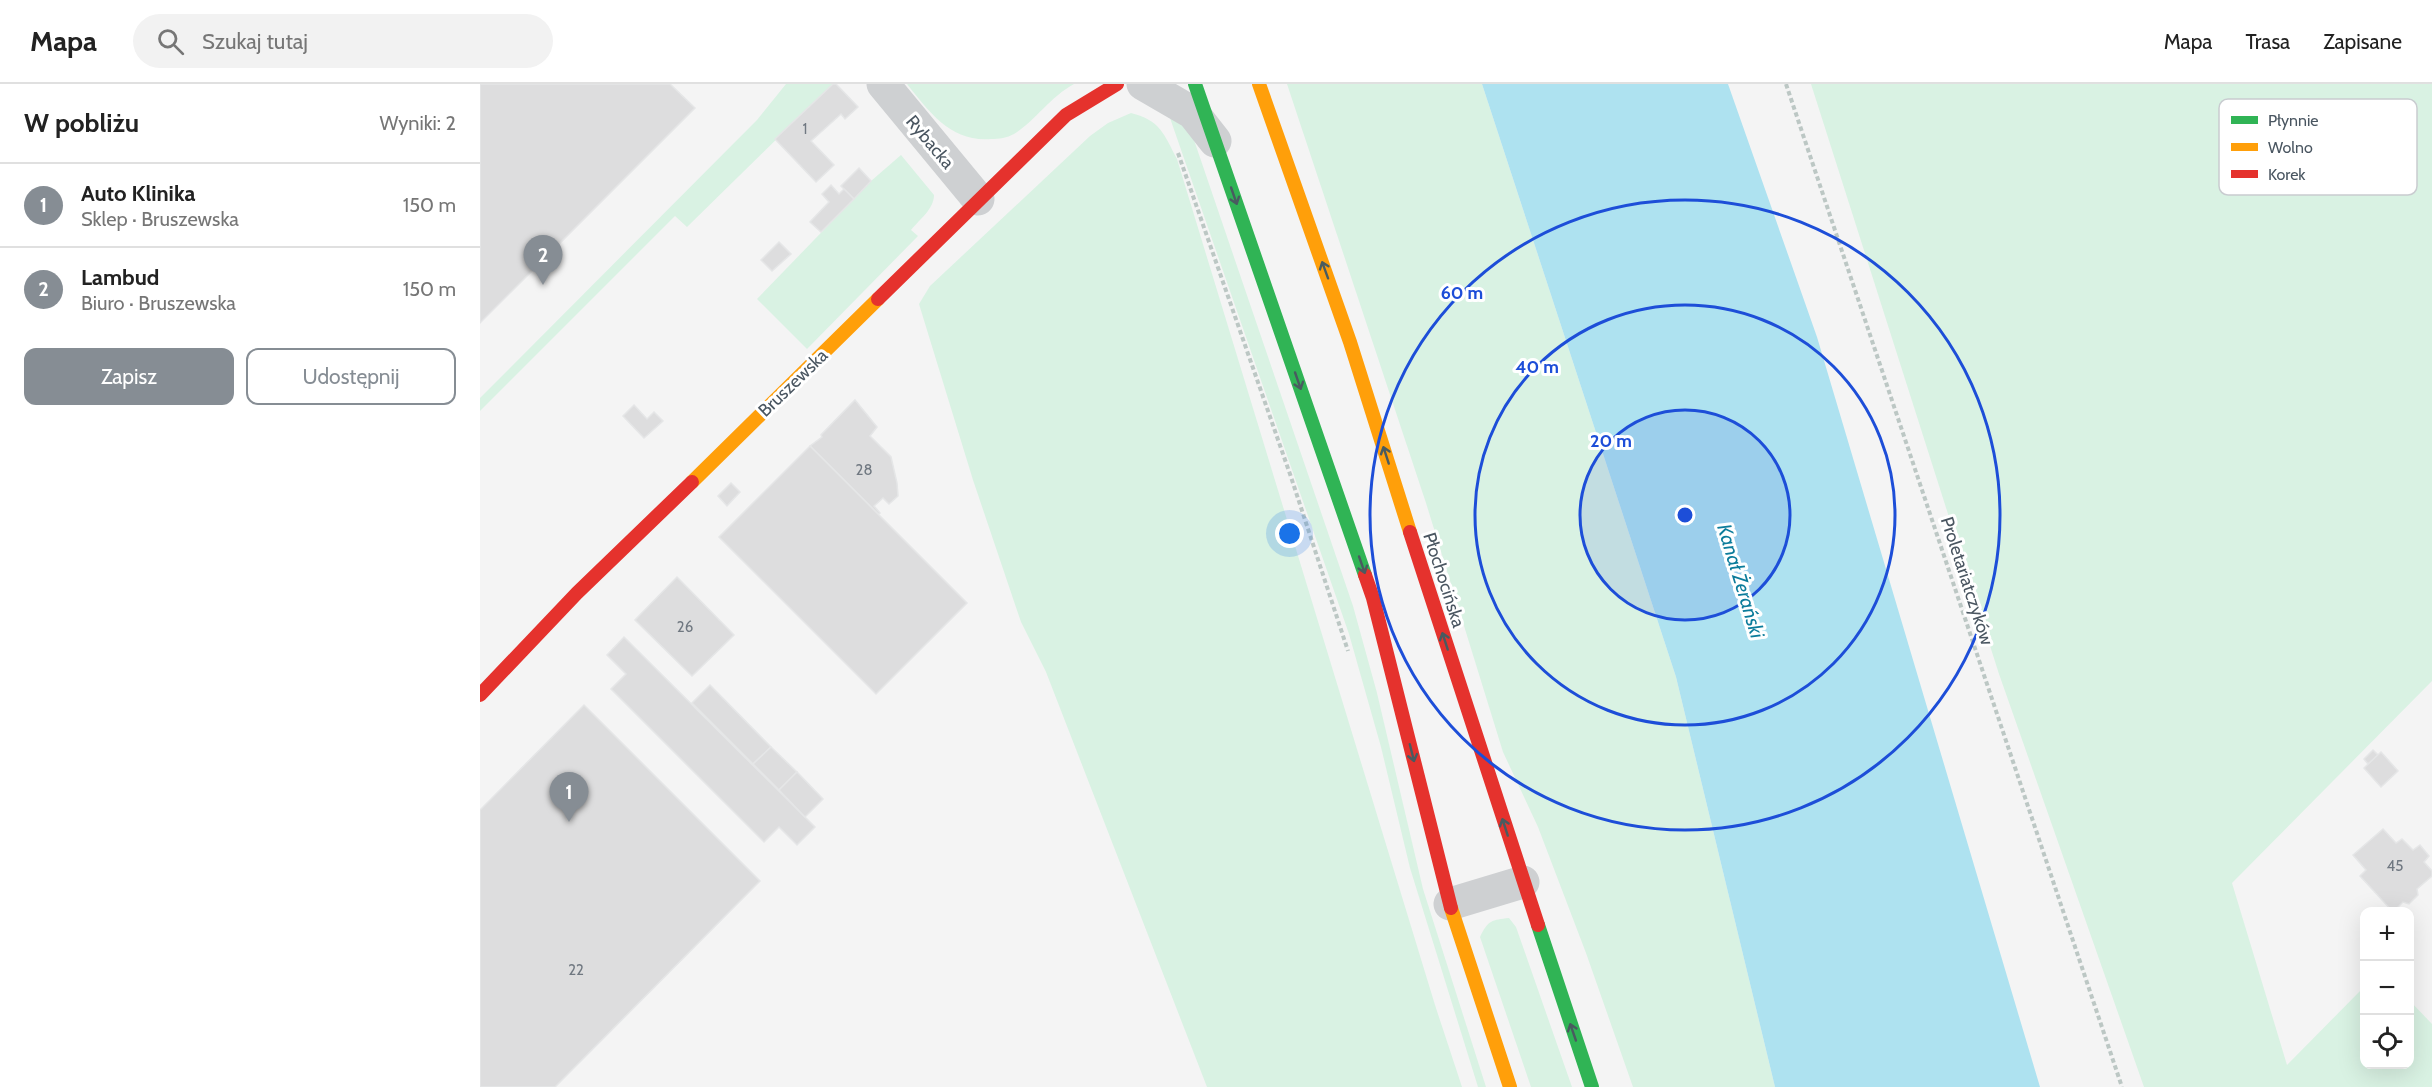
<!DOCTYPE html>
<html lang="pl">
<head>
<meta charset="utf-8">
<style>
	:root { --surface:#fff; --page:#f2f2f2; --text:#222; --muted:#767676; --line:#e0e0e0; --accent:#868d94 }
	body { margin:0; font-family:Cabin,sans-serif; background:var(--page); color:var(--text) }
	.controls { position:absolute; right:18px; bottom:18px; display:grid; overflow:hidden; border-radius:12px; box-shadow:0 6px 24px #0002 }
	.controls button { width:54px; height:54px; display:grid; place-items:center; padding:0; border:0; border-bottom:2px solid var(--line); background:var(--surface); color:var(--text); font:30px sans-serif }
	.you { position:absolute; left:810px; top:450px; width:21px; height:21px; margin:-15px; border:4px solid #fff; border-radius:50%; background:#1a73e8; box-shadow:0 0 0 9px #1a73e833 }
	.badge { display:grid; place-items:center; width:39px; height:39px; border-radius:50%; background:var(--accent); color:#fff; font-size:20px; font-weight:700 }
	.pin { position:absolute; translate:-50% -50px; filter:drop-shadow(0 2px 3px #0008) }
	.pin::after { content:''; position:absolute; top:32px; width:21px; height:18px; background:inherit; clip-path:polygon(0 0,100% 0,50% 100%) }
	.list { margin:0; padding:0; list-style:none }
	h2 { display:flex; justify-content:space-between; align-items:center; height:78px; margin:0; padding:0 24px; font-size:26px }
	h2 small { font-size:20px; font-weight:400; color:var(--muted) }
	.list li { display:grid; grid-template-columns:39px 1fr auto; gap:18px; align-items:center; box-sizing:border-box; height:84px; padding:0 24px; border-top:2px solid var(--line) }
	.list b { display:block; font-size:22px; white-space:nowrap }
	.list p { margin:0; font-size:20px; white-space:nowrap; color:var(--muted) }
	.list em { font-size:20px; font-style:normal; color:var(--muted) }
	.actions { display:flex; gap:12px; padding:18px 24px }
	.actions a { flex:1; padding:14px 0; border:2px solid var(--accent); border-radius:12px; text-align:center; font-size:21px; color:var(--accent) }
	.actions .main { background:var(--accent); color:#fff }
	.icon { flex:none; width:33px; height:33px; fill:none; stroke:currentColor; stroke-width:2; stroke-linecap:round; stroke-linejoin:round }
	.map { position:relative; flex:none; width:1952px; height:1003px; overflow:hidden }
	header { display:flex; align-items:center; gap:36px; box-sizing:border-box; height:84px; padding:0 30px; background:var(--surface); border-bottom:2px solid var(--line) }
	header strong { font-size:28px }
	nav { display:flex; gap:33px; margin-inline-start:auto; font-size:21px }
	.search { width:420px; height:54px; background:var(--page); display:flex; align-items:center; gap:15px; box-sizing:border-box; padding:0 21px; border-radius:33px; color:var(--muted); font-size:22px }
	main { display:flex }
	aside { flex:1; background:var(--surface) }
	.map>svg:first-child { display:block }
</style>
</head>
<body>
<header>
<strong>Mapa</strong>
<div class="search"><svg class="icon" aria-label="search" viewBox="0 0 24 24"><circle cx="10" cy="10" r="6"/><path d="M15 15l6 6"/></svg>Szukaj tutaj</div>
<nav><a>Mapa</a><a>Trasa</a><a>Zapisane</a></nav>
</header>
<main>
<aside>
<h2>W pobliżu<small>Wyniki: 2</small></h2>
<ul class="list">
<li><span class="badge">1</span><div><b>Auto Klinika</b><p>Sklep · Bruszewska</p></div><em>150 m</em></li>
<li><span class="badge">2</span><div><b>Lambud</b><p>Biuro · Bruszewska</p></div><em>150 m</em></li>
</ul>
<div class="actions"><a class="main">Zapisz</a><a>Udostępnij</a></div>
</aside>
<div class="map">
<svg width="1952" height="1003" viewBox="0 0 1952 1003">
	<rect width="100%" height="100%" fill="#f4f4f4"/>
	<!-- green -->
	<g fill="#d9f2e3">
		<polygon points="306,0 353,0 207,143 195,132 0,327 0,314 277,36"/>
		<path d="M427,0h167c-24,13 -40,38 -60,50 -7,4 -15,5 -23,5 -40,3 -61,-26 -84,-55z"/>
		<polygon points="807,0 1002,0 1196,593 1295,1003 1153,1003 1106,869 1058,743 1023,668 946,419"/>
		<polygon points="1331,0 1952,0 1952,597 1752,799 1807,981 1884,903 1884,980 1930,980 1930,917 1952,940 1952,1003 1664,1003 1519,590"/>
		<path d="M651,29c29,7 33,21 46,46l258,846 27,82h-255l-161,-415 -25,-50 -48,-142 -54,-176 11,-18 160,-150 18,-13z"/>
		<polygon points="690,34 702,41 714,56 873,522 897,609 943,805 1006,1003 998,1003 930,784 901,663 869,550"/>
		<path d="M421,71l33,40c0,14 -14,24 -23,35l7,6 -111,113 -50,-50 114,-118z"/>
		<path d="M1029,834l7,9 56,160h-41l-51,-150c8,-17 12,-17 29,-19z"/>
	</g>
	<!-- water -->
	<polygon fill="#aee2f0" points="1002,0 1248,0 1337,253 1560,1003 1295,1003 1196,593"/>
	<!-- building -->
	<g fill="#ddddde" stroke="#e5e6e7" stroke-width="1.5">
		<polygon points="0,0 190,0 215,24 0,239"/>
		<polygon points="353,0 356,0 378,23 365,35 361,30 331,57 354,81 336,98 295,55"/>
		<polygon points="379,84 391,97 374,115 361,102"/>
		<polygon points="351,101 359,110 364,105 374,115 341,148 330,138 349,118 342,110"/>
		<polygon points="299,158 311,170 292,187 281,176"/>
		<polygon points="375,316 397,343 390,352 411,373 417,399 418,412 409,420 403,414 394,422 400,429 398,430 330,362 342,353 341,351"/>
		<polygon points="154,321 167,335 174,328 183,337 164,354 143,332"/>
		<polygon points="330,362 487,519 396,610 239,453"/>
		<polygon points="251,399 260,408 247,422 238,412"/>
		<polygon points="197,493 254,551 212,592 155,536"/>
		<polygon points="144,553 335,743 317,761 299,743 284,758 131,605 146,590 127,571"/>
		<polygon points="230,601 291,663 273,680 212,619"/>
		<polygon points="104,621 280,797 75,1003 0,1003 0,726"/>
		<polygon points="291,663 317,688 299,706 273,680"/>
		<polygon points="1893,666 1898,671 1888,680 1884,675"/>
		<polygon points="1901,668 1918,687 1901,703 1884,684"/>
		<polygon points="317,688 343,715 325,733 299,706"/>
		<polygon points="1903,745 1916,759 1922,755 1933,766 1940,761 1949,772 1944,778 1952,787 1952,792 1937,805 1938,811 1929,820 1923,818 1913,828 1880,792 1886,786 1873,771"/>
	</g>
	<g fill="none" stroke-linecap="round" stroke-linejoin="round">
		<!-- path -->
		<g stroke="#bcc7c4" stroke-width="4" stroke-dasharray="4.5 3" stroke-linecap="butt">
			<polyline points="1306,0 1642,1003"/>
			<polyline points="698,69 811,393 868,567"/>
		</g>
		<!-- street -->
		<g stroke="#ced0d2" stroke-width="33">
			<polyline points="403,0 498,115"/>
			<polyline points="663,0 713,29 735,57"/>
			<polyline points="970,820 1043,798"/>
		</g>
		<!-- fast -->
		<g stroke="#30b455" stroke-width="14">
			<polyline points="715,0 885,491"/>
			<polyline points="1058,841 1112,1003"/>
		</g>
		<!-- slow -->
		<g stroke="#ff9f0a" stroke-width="14">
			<polyline points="779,0 870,258 930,448"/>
			<polyline points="212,398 398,215"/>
			<polyline points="971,824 1030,1003"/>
		</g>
		<!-- jam -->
		<g stroke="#e5322d" stroke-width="14">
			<polyline points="398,215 586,31 637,0"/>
			<polyline points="930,448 1058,841"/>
			<polyline points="885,491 893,514 971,824"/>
			<polyline points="0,611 97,509 212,398"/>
		</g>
	</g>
	<!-- one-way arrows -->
	<defs><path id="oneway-shaft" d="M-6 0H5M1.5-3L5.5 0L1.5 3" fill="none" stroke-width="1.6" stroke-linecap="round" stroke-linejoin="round" transform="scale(1.5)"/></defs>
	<g stroke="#495b60">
		<use href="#oneway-shaft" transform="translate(754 112) rotate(71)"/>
		<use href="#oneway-shaft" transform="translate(845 186) rotate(-110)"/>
		<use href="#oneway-shaft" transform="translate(818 297) rotate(71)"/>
		<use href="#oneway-shaft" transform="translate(906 371) rotate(-108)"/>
		<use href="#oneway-shaft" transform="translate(882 481) rotate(71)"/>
		<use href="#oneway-shaft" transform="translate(965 557) rotate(-108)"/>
		<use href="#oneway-shaft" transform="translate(932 669) rotate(76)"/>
		<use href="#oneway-shaft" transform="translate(1025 743) rotate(-108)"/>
		<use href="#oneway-shaft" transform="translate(1093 948) rotate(-109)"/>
	</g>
	<!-- distance rings -->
	<circle cx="1205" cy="431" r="105" fill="#1d4ed8" fill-opacity=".12"/>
	<g fill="none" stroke="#1d4ed8" stroke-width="3">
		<circle cx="1205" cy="431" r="105"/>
		<circle cx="1205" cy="431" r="210"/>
		<circle cx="1205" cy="431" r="315"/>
	</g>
	<g text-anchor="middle" stroke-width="6" stroke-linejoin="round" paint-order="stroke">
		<!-- number labels -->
		<g font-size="15" fill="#707881">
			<text x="325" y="50">1</text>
			<text x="384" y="391">28</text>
			<text x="205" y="548">26</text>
			<text x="1915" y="787">45</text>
			<text x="96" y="891">22</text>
		</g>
		<!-- street labels -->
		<g font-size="18" fill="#4a5661" stroke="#fff">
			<text transform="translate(450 58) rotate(50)" y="6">Rybacka</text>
			<text transform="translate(313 299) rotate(-44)" y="6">Bruszewska</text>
			<text transform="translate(964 496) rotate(72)" y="6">Płochocińska</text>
			<text transform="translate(1487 497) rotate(72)" y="6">Proletariatczyków</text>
		</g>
		<!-- water labels -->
		<g font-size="20" font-style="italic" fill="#0c7c9b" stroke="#fff">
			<text transform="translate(1261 497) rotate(73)" y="7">Kanał Żerański</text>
		</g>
	</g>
	<!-- legend -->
	<rect x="1739" y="15" width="198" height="96" rx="9" fill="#fff" stroke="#c9ccd0" stroke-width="1.5"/>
	<rect x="1751" y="32" width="27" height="8" fill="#30b455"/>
	<rect x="1751" y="59" width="27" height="8" fill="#ff9f0a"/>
	<rect x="1751" y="86" width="27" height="8" fill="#e5322d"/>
	<g font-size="16" fill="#4a5661">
		<text x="1788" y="42">Płynnie</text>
		<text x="1788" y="69">Wolno</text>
		<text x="1788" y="96">Korek</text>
	</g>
	<circle cx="1205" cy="431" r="9" fill="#1d4ed8" stroke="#fff" stroke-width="3"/>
	<g font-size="18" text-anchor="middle" font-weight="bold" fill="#1d4ed8" stroke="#fff" stroke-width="6" stroke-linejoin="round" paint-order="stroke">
		<text x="982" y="215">60 m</text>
		<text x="1057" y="289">40 m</text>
		<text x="1131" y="363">20 m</text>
	</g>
</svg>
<div class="controls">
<button>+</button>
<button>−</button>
<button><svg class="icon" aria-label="locate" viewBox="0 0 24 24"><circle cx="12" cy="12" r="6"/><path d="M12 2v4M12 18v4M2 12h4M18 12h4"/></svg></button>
</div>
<div class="you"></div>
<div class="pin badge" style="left:89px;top:738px">1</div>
<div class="pin badge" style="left:63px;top:201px">2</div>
</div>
</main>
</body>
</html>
